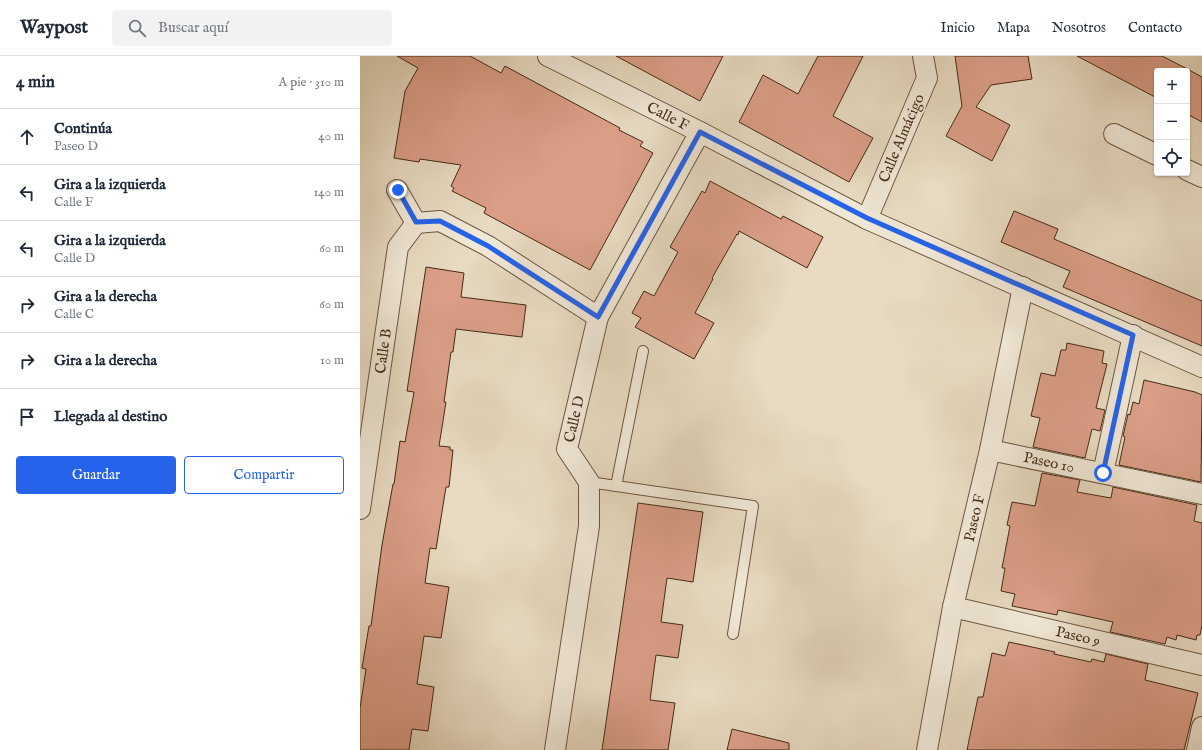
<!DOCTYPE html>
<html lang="es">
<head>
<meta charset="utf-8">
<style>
	:root { --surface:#fff; --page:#f2f2f3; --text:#1f2937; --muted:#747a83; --line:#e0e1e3; --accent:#2563eb }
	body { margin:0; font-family:"IM FELL English",serif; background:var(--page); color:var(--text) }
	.controls { position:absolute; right:12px; top:12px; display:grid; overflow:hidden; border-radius:4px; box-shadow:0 1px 3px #0004 }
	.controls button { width:36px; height:36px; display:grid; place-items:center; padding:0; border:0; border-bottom:1px solid var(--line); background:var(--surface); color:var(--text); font:20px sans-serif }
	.stop { position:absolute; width:12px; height:12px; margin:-9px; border:3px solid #2563eb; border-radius:50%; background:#fff }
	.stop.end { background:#2563eb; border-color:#fff; box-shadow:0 1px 4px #0008 }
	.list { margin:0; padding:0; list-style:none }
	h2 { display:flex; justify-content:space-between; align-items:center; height:52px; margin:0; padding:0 16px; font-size:17px }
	h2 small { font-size:13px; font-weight:400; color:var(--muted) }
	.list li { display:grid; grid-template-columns:26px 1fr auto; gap:12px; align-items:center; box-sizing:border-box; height:56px; padding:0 16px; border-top:1px solid var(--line) }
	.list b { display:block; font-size:15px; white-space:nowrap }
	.list p { margin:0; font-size:13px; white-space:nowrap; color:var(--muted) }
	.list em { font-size:13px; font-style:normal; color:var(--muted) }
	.actions { display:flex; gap:8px; padding:12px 16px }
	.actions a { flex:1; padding:9px 0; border:1px solid var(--accent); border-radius:4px; text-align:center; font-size:14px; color:var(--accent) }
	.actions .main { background:var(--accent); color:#fff }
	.icon { flex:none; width:22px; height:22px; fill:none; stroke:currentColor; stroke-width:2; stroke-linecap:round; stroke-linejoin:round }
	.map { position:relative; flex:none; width:842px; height:694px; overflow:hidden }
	header { display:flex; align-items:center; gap:24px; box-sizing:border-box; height:56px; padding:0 20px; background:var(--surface); border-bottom:1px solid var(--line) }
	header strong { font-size:19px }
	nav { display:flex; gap:22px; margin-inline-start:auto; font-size:14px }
	.search { width:280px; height:36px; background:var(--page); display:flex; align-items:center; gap:10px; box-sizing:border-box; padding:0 14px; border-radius:4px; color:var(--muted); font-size:15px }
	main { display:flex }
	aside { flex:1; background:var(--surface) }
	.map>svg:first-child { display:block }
</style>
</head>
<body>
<header>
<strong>Waypost</strong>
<div class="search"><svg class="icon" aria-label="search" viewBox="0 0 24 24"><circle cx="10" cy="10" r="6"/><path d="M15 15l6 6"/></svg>Buscar aquí</div>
<nav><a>Inicio</a><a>Mapa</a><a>Nosotros</a><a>Contacto</a></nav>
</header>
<main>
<aside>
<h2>4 min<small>A pie · 310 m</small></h2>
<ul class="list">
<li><svg class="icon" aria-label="ahead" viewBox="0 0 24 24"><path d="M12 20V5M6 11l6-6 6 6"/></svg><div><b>Continúa</b><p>Paseo D</p></div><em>40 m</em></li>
<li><svg class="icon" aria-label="left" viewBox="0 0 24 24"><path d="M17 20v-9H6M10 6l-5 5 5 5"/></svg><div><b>Gira a la izquierda</b><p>Calle F</p></div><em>140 m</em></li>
<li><svg class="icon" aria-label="left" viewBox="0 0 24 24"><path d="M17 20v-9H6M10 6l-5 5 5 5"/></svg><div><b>Gira a la izquierda</b><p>Calle D</p></div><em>60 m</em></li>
<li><svg class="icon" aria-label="right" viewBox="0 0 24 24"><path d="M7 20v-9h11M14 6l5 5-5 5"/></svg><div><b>Gira a la derecha</b><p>Calle C</p></div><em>60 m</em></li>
<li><svg class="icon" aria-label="right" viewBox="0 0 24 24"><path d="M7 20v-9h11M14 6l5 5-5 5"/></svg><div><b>Gira a la derecha</b></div><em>10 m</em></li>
<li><svg class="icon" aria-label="arrive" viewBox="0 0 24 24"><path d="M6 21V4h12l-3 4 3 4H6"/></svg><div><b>Llegada al destino</b></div></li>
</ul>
<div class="actions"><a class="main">Guardar</a><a>Compartir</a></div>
</aside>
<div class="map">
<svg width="842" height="694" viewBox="0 0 842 694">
	<rect width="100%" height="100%" fill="#e8dbc2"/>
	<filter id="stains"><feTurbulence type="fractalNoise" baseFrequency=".005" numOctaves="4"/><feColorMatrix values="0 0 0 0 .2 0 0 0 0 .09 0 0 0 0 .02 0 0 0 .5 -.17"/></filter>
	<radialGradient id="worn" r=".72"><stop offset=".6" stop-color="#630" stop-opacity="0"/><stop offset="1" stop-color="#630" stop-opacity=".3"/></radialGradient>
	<!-- building -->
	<g fill="#db9f88" stroke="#452a16">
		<polygon points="37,0 110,0 141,17 145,10 260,72 259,74 283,86 280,90 293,97 270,140 230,214 124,157 126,152 92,135 94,132 91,130 101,109 60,103 59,106 34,102 45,35 58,12"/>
		<polygon points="256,0 363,0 340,45"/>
		<polygon points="458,0 503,0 473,60 513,82 489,126 379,66 403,19 438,38"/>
		<polygon points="595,0 668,0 672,23 631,29 616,51 650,69 632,105 586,80 602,50"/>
		<polygon points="717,0 802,0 831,15 842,21 842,66 827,58 827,15 797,15 797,42"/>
		<polygon points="350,125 421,163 423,160 463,181 447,212 379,175 378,179 377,178 352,222 353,223 335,257 354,267 334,303 275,271 281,262 272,257 284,235 294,240 318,196 310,191 342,135 345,137"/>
		<polygon points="654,155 698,173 694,183 842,245 842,290 703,231 710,215 641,186"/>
		<polygon points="66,211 104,217 101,241 166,249 162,281 96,273 93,296 91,296 84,346 86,346 79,390 90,391 90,394 93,394 89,431 86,431 76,493 70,492 65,527 89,531 81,582 64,580 57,628 74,631 68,675 52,673 49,694 0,694 0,652 6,613 2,612 9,570 11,570 22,489 33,428 34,428 40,385 45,386 54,336 47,335"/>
		<polygon points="707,287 744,295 742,307 747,308 736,352 745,354 740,375 732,373 725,402 673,391 680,362 671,360 681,317 695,320 701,294 706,294"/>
		<polygon points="784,324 835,336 842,339 841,426 759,409 765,381 763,380 768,358 770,359 773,346 779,348"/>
		<polygon points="682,417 720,424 717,436 751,442 753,431 837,449 834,465 842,467 842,569 840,579 837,579 836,584 817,579 816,584 807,581 805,588 750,576 753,566 698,554 697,559 652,550 655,538 641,535 645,512 642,512 650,470 647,469 652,446 675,450"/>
		<polygon points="278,447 343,456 333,526 307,522 301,566 323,569 318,602 296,599 290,644 315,647 308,694 242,694"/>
		<polygon points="649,586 695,596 694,598 731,606 732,603 744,606 746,598 788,608 785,624 838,637 824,694 607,694 618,641 623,641 632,597 645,600"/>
		<polygon points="372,673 429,687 429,694 367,694"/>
	</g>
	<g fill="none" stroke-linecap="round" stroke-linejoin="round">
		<!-- lane casing -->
		<g stroke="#6e5641" stroke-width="12">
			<g id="lane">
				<polyline points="229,426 393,450 373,578"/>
				<polyline points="256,430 283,295"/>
			</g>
		</g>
		<!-- street casing -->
		<g stroke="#6e5641" stroke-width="22">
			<g id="street">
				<polyline points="188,0 340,76 507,163 842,311"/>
				<polyline points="754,78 797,99"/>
				<polyline points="827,114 842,121"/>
				<polyline points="37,134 56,167"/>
				<polyline points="507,163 567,22 563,0"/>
				<polyline points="56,167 80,165 128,190 238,261"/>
				<polyline points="630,394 842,438"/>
				<polyline points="743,417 773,279"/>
				<polyline points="0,453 38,191 56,167"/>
				<polyline points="593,551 842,609"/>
				<polyline points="195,694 229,470 229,426 207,393 238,261 340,76"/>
				<polyline points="567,694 593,551 630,394 663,231"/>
				<polyline points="837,694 842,671"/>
			</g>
		</g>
		<!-- lane -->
		<use href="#lane" stroke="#f0e8d7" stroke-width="10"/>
		<!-- street -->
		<use href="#street" stroke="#f0e8d7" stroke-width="20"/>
	</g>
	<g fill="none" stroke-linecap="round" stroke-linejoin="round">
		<!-- route -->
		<polyline stroke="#2563eb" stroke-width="5" points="38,134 56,166 80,165 128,190 238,261 340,76 507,162 773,279 743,417"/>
	</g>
	<g text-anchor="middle" stroke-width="4" stroke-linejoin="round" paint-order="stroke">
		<!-- street labels -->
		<g font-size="15" fill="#452a16" stroke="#f0e8d7">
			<text transform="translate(308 60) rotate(27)" y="5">Calle F</text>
			<text transform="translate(541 82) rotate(-67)" y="5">Calle Almácigo</text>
			<text transform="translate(23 295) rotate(-82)" y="5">Calle B</text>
			<text transform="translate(214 363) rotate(-77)" y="5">Calle D</text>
			<text transform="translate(689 406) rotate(12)" y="5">Paseo 10</text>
			<text transform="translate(614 462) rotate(-77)" y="5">Paseo F</text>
			<text transform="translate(718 580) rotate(13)" y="5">Paseo 9</text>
		</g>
	</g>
	<rect width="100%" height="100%" filter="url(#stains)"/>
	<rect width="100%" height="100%" fill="url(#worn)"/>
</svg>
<div class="controls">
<button>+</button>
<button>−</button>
<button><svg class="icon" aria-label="locate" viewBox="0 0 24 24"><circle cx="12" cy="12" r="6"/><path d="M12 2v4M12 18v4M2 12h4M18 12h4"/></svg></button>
</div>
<div class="stop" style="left:743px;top:417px"></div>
<div class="stop end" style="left:38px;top:134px"></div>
</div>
</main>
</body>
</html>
